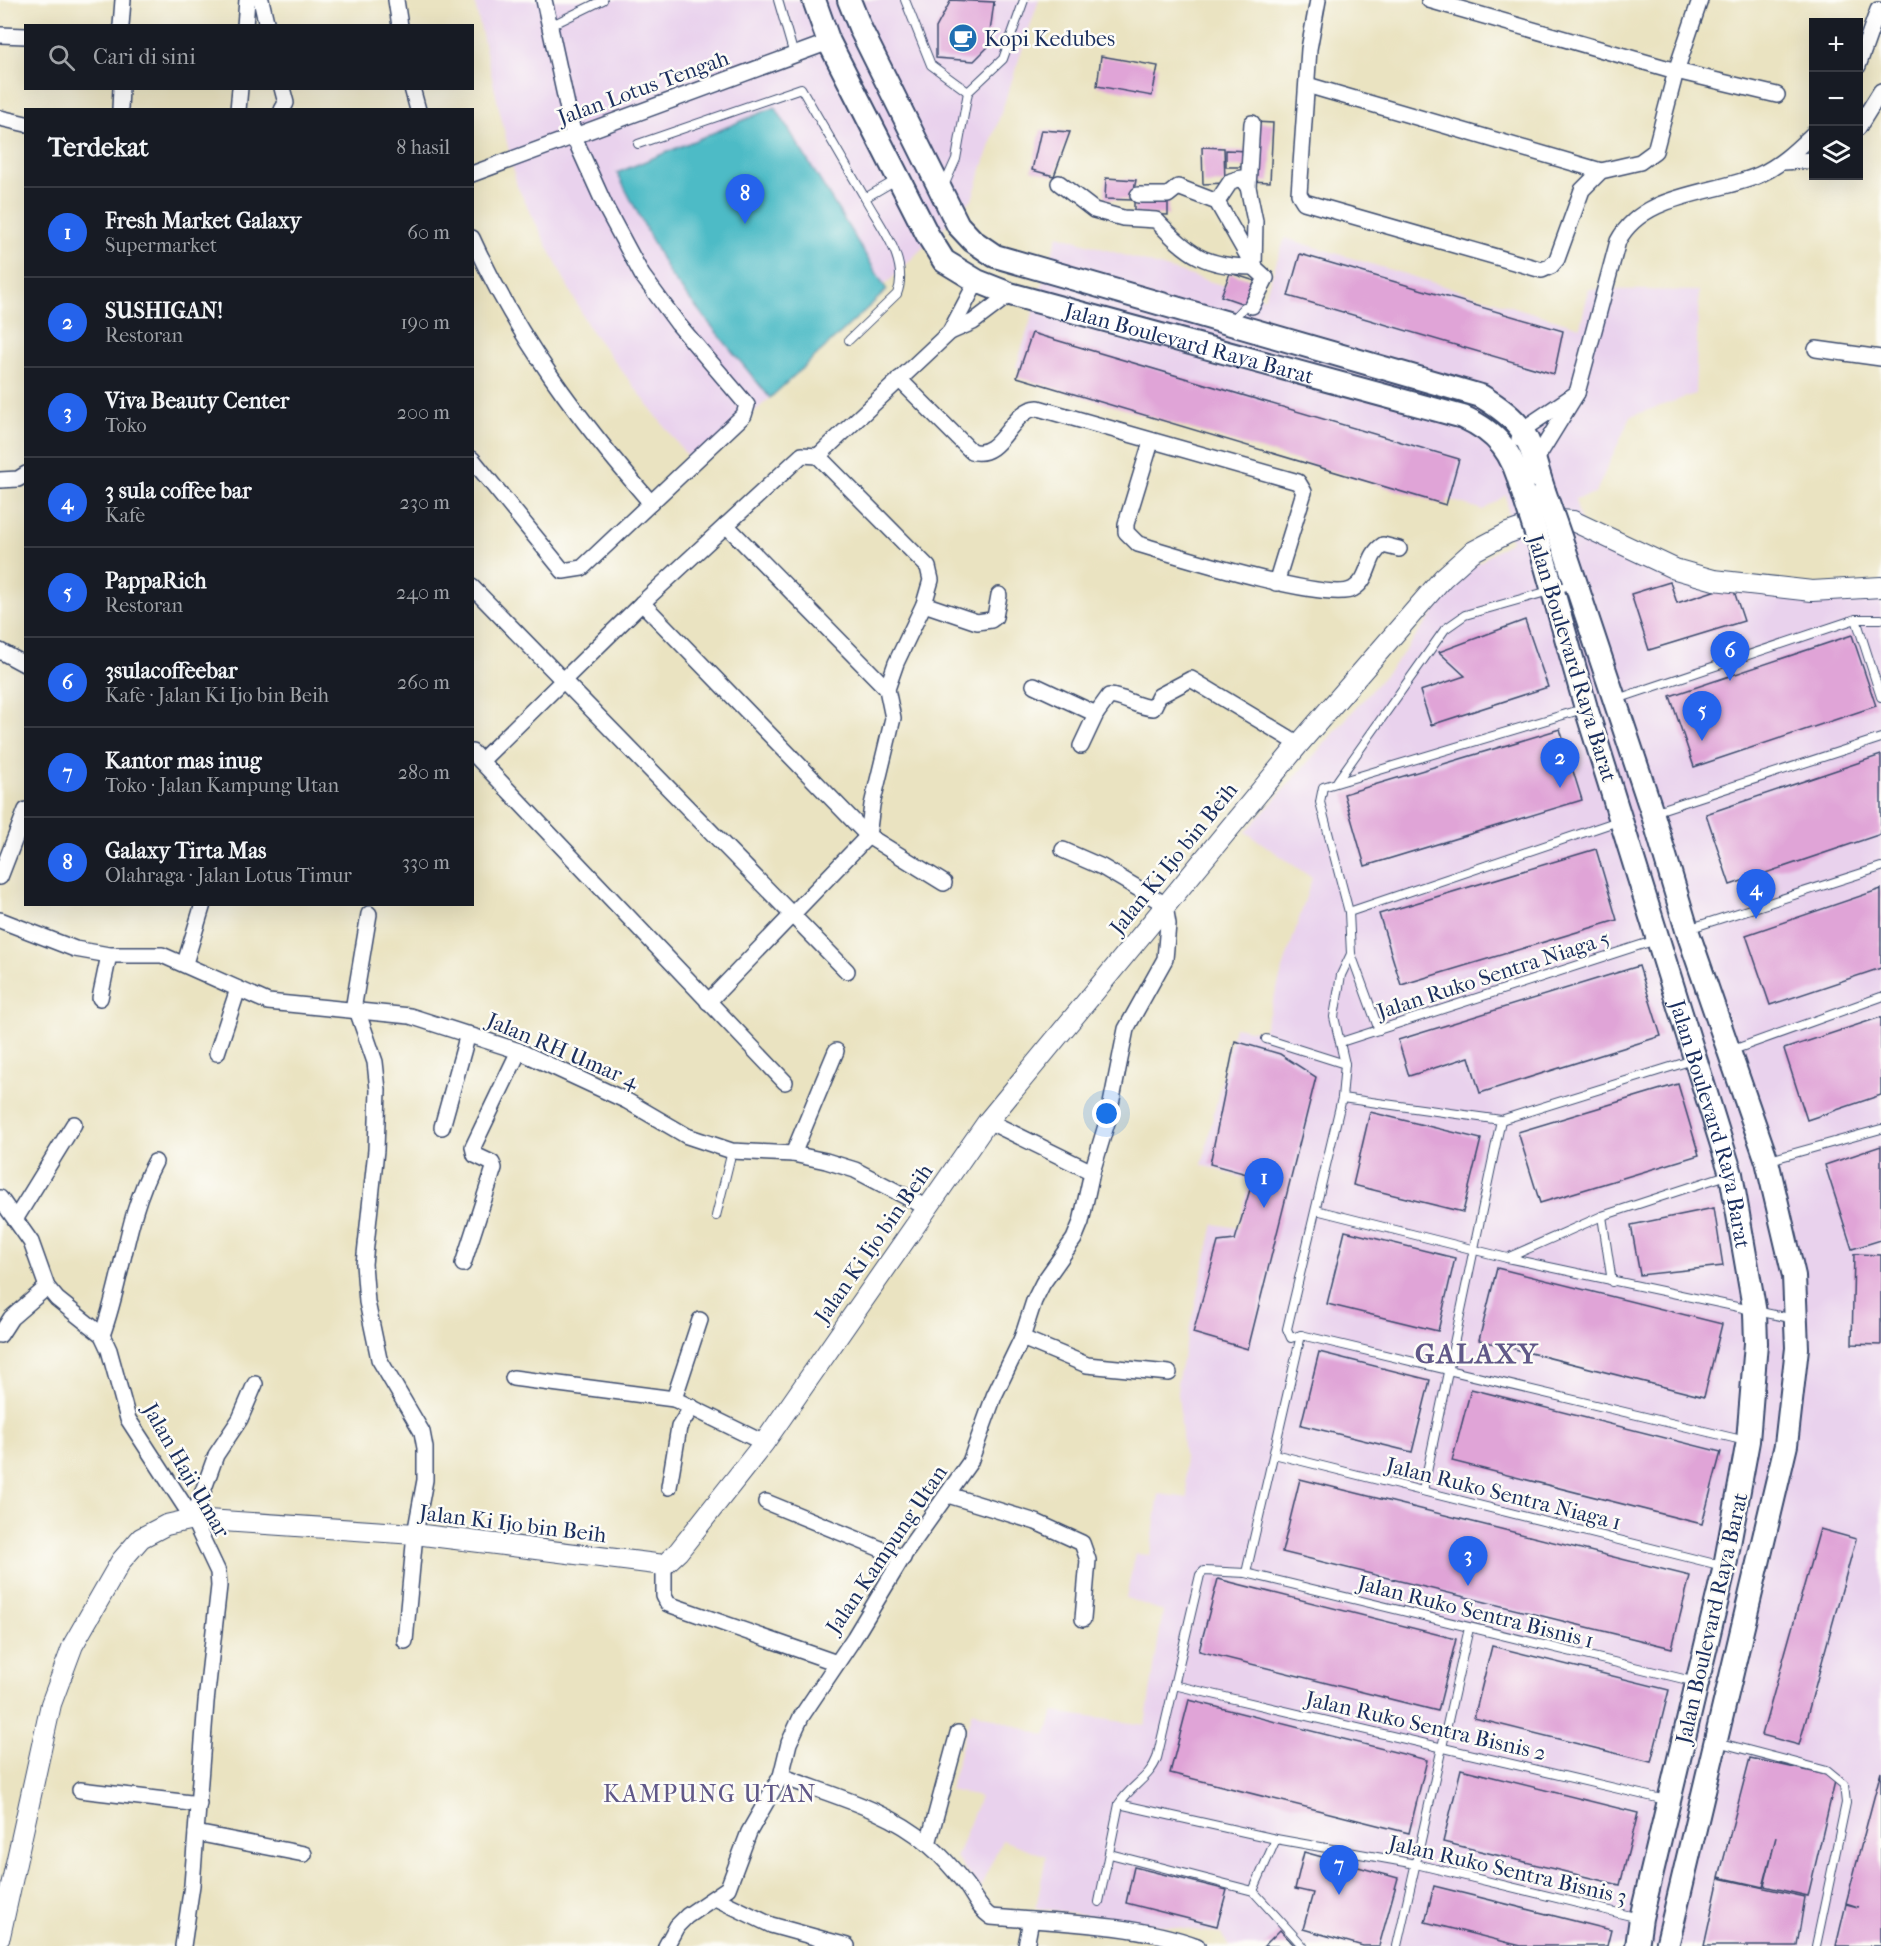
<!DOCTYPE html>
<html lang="id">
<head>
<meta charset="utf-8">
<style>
	:root { --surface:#171b24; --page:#242831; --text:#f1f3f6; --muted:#9ea1a6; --line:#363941; --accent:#2563eb }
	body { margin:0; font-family:"IM FELL French Canon",serif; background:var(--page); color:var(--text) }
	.controls { position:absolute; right:18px; top:18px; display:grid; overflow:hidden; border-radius:0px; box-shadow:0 6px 24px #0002 }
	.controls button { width:54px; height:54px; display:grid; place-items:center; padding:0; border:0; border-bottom:2px solid var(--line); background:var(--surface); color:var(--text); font:30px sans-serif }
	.you { position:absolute; left:1107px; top:1114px; width:21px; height:21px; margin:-15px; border:4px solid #fff; border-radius:50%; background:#1a73e8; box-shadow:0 0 0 9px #1a73e833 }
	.badge { display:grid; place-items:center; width:39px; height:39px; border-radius:50%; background:var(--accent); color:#fff; font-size:20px; font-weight:700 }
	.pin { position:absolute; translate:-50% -50px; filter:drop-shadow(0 2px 3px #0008) }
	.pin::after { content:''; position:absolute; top:32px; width:21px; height:18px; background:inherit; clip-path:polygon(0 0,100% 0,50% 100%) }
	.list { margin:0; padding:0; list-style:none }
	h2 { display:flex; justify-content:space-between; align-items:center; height:78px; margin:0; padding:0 24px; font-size:26px }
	h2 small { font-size:20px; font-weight:400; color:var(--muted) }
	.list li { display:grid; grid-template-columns:39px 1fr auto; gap:18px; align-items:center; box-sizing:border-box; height:90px; padding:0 24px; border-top:2px solid var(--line) }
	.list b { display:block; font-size:22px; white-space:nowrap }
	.list p { margin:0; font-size:20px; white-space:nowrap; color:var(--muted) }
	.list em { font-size:20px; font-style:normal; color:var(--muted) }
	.icon { flex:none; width:33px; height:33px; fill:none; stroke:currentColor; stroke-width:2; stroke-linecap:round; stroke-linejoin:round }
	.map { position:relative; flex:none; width:1881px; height:1946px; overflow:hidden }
	.search { position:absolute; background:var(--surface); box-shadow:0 6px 24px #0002; left:24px; top:24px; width:450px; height:66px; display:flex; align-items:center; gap:15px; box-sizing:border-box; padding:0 21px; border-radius:0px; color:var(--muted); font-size:22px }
	.panel { position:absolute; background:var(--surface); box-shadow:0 6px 24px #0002; left:24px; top:108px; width:450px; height:798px; border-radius:0px }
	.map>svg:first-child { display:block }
</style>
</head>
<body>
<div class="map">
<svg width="1881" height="1946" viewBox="0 0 1881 1946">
	<rect width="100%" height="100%" fill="#fdfcf7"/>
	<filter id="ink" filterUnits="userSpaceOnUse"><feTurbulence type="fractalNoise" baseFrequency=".0167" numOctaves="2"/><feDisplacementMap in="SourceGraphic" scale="12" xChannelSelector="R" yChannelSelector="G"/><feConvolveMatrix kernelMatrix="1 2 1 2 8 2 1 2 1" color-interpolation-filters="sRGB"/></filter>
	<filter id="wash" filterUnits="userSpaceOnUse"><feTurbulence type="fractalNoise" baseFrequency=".008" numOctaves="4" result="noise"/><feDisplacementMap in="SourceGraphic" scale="24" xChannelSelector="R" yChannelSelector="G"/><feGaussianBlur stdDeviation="1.35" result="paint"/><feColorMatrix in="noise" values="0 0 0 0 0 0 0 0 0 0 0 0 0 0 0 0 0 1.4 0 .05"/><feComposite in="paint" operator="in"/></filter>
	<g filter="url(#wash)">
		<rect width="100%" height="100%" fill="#eae3c1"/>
		<!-- built -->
		<g fill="#e9d2ed">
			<polygon points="474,0 1039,0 972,199 779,390 694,465 589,328 517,186"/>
			<polygon points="1058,235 1264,298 1285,238 1580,327 1589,289 1699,291 1695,394 1631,416 1595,494 1575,499 1584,536 1791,594 1881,600 1881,1946 1229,1946 1221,1934 1036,1908 1046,1856 1002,1840 980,1888 956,1858 980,1797 949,1790 972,1711 1046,1736 1054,1712 1145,1725 1163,1611 1126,1598 1135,1554 1150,1555 1159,1494 1188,1498 1177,1383 1214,1224 1238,1228 1250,1180 1202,1165 1234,1027 1263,1032 1312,878 1246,832 1398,660 1466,571 1511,541 1506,495 1483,510 1016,367"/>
		</g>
		<!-- water -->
		<polygon fill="#4dbbc6" stroke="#347592" stroke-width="1.5" points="775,107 887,290 770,398 670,275 617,173"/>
		<g id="blocks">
			<!-- building -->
			<g fill="#e0a4d7">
				<polygon points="951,0 994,2 988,47 974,61 936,58 936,28"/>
				<polygon points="1101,56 1158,66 1152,96 1097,86"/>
				<polygon points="1254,122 1273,123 1270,182 1250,181"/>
				<polygon points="1041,130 1070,132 1054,176 1032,170"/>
				<polygon points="1202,147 1224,148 1225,183 1203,184"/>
				<polygon points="1226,150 1248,151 1248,167 1226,167"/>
				<polygon points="1106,178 1136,180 1132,200 1105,199"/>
				<polygon points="1134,198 1168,199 1168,215 1134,214"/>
				<polygon points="1300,254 1563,331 1554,374 1288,296"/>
				<polygon points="1230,273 1255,281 1244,304 1221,296"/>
				<polygon points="1032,333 1459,459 1446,505 1017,377"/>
				<polygon points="1670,582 1677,603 1732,585 1744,621 1649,650 1631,594"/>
				<polygon points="1525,620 1548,687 1431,725 1420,691 1465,676 1439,652"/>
				<polygon points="1852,635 1876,706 1694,767 1670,696"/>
				<polygon points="1560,729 1582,800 1365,866 1344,794"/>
				<polygon points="1881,755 1881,834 1730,885 1706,814"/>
				<polygon points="1596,849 1617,920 1401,985 1379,914"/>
				<polygon points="1881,889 1881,968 1770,1005 1746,935"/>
				<polygon points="1639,966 1661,1036 1480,1093 1469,1057 1409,1076 1398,1040"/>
				<polygon points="1881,1017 1881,1095 1807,1120 1784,1049"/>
				<polygon points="1235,1041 1280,1054 1316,1077 1248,1349 1193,1333 1218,1242 1235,1240 1254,1176 1210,1164"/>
				<polygon points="1678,1084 1699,1155 1540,1203 1518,1132"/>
				<polygon points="1370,1112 1481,1139 1463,1212 1353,1185"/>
				<polygon points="1881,1146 1881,1240 1852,1249 1825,1165"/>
				<polygon points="1714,1208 1723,1266 1640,1275 1631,1225"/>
				<polygon points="1345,1231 1455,1258 1438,1331 1327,1304"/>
				<polygon points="1854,1254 1881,1255 1881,1345 1852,1344"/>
				<polygon points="1497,1268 1722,1324 1704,1397 1479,1340"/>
				<polygon points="1319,1352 1430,1380 1412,1452 1301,1425"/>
				<polygon points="1471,1389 1721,1452 1702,1524 1452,1461"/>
				<polygon points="1300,1479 1690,1576 1672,1648 1282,1552"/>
				<polygon points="1820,1529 1856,1539 1799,1745 1762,1735"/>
				<polygon points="1218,1579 1456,1639 1438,1711 1199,1651"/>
				<polygon points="1492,1646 1669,1690 1651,1762 1474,1718"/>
				<polygon points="1189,1700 1427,1760 1409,1833 1170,1773"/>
				<polygon points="1750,1758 1836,1777 1808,1896 1764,1886 1776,1837 1763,1887 1719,1877"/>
				<polygon points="1461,1769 1638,1813 1620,1885 1443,1842"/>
				<polygon points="1881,1771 1881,1946 1836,1946 1846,1904 1858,1907 1846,1903"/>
				<polygon points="1304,1852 1398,1878 1379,1946 1363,1946 1303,1929 1313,1893 1295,1889"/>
				<polygon points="1134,1867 1227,1890 1217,1926 1126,1903"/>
				<polygon points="1719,1878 1805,1897 1797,1946 1704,1946"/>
				<polygon points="1434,1886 1611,1930 1607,1946 1521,1946 1425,1922"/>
				<polygon points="1280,1930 1295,1946 1264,1946"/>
			</g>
		</g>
	</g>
	<g filter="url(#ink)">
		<use href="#blocks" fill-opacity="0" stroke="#3a4a6d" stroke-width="1.5"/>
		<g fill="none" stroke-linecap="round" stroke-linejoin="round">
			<!-- service casing -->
			<g stroke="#3a4a6d" stroke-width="10">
				<g id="service">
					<polyline points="778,0 794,55"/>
					<polyline points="905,0 931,65 968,92"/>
					<polyline points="550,26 603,0"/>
					<polyline points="638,144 801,88 865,198 896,180"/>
					<polyline points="943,188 956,159 968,92 1003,59 1024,0"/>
					<polyline points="1231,321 1244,307 1252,306"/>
					<path d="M849,340l48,-46c13,-33 -17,-68 -32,-96"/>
					<polyline points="1856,619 1881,697"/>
					<polyline points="1617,699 1856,619 1881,619"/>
					<polyline points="1338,780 1445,629 1465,615 1574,584"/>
					<polyline points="1654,812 1881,738"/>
					<polyline points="1349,912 1618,821"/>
					<polyline points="1688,929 1881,867"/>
					<polyline points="1351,954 1379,1030"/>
					<polyline points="1266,1039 1345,1064"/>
					<polyline points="1341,1042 1656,940"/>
					<polyline points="1730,1051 1881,997"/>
					<polyline points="1342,1098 1501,1120 1693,1060"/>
					<polyline points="1770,1160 1881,1129"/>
					<polyline points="1316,1210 1507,1258 1794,1319"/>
					<polyline points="716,1216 732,1151"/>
					<polyline points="1602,1216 1612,1282"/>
					<polyline points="1507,1258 1602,1216 1730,1174"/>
					<polyline points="1301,1335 1746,1441"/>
					<polyline points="1274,1454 1723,1566"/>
					<polyline points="1423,1491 1501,1120"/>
					<polyline points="1246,1573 1301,1335 1291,1338 1287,1329 1342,1098 1345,1064 1334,1017 1341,975 1351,954 1349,912 1320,802 1323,787 1583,709"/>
					<polyline points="1174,1685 1666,1800"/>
					<polyline points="1717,1742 1827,1771 1844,1785 1846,1803 1816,1946"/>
					<polyline points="1119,1804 1276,1839 1416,1864 1639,1918"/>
					<polyline points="1110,1854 1253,1891 1303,1946"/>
					<polyline points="1253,1891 1276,1839"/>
					<path d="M1099,1902l20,-98c11,-18 31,-26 38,-46l43,-183 4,-4 42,2 450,109"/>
					<polyline points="1397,1946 1469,1628"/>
				</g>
			</g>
			<!-- minor casing -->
			<g stroke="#3a4a6d" stroke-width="18">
				<g id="minor">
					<polyline points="261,0 267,26"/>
					<polyline points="396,0 400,26"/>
					<polyline points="1318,0 1309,49 1299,194 1304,202 1542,270 1551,266 1557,259 1582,190 1601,171 1640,162 1655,151 1676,71 1700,0"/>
					<polyline points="1429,0 1676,71 1777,95"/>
					<polyline points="121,26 123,0"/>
					<polyline points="245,26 247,0"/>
					<polyline points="0,35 26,36"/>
					<polyline points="1858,66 1878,10"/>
					<polyline points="1307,85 1601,171"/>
					<polyline points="282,88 286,103 282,110"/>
					<polyline points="412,88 418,110"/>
					<polyline points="120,109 121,88"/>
					<polyline points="238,110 240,88"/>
					<polyline points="0,118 26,124"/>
					<polyline points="1858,128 1881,91"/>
					<polyline points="1783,162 1814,160"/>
					<polyline points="472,174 829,42"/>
					<path d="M1059,183l35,27 29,8 33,2c33,35 49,47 98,47l1,-46 -7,-34 4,-64"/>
					<polyline points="1138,195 1168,195 1178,187 1217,202 1254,267 1266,278 1252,306"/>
					<polyline points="1217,202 1231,181 1241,178 1248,187"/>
					<path d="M472,238c46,101 107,182 179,265"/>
					<polyline points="950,332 973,322 1010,294"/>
					<polyline points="1816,349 1881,358"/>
					<path d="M899,379l72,72c31,10 39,-42 67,-43l260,74 6,10 -28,91"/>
					<polyline points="1519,439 1522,430 1577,393"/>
					<path d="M1151,442l-25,82v8l12,12c34,10 190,59 215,45 18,-10 13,-33 30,-44l16,4"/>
					<polyline points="472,459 563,571 582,568 744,415 747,405 678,324 642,275 606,208 574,137 544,0"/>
					<path d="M1531,462l4,-1 42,-68 41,-152c26,-49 95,-46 141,-66 22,-10 37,-25 55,-42"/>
					<polyline points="0,480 18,479 26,474"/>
					<polyline points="726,525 887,689"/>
					<polyline points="472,587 847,971"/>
					<polyline points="642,603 868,836 944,883"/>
					<polyline points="924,604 977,622 991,620 995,617 999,595"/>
					<polyline points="0,651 26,665"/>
					<polyline points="1034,685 1096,714"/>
					<path d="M1081,746l15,-32 13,-18c16,1 27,11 44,12l6,-12 32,-17 108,65"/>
					<polyline points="472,752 785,1082"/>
					<polyline points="481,761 642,603 802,455 818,456 950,332 977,281"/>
					<polyline points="1063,850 1102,867 1166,905"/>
					<polyline points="0,877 26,810"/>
					<path d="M1165,906l3,18 -3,35 -39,70 -18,90 -16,53 -11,50 -7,17 -31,44 -9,18 -12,37 -28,58 -24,66 -66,93 -50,83 -53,79 -12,26 -8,33c49,19 107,33 147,68 13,11 27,27 38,41 8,11 13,24 25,32 63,5 148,7 206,29"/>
					<polyline points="0,920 75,949 109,955 162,955 268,1002 410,1016 519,1051 627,1101 687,1136 732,1151 793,1154 826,1161 855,1170 926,1207"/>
					<polyline points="185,963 203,904"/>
					<polyline points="100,998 109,955"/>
					<polyline points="708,1002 868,836 872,805 893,718 887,689 896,663 924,604 931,580 928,567 818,456"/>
					<polyline points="353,1010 369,914"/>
					<polyline points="357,1010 375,1062 378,1090 376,1150 364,1264 367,1302 379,1359 422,1432 425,1448 425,1480 415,1534 405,1641"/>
					<polyline points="217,1053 238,989"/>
					<polyline points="988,1121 1092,1172"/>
					<polyline points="442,1127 468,1034"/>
					<polyline points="793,1154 836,1051"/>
					<polyline points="0,1198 31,1242 47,1287 57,1299 102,1335 109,1350 128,1419 193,1519 218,1572 219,1586 206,1702 192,1885 183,1946"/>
					<polyline points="16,1218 74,1124"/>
					<polyline points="463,1264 494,1168 492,1163 475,1155 473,1147 519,1051"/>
					<polyline points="700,1320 674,1399 764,1443"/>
					<polyline points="0,1335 11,1318 47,1287"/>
					<path d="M102,1335c21,-56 24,-120 53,-173"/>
					<polyline points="1022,1338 1087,1365 1169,1373"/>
					<polyline points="513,1378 674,1399"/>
					<polyline points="669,1487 679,1427 692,1407"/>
					<polyline points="948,1495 1036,1522 1082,1543 1088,1560 1083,1619"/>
					<polyline points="766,1502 903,1558"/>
					<polyline points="193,1519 216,1455 240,1419 255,1384"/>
					<polyline points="664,1565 664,1596 668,1604 837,1663"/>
					<polyline points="80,1790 199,1804"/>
					<polyline points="196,1833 304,1854"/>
					<polyline points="928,1844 958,1733"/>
					<polyline points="715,1898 771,1925 847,1946"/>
					<polyline points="666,1946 677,1926 687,1916 728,1888 749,1832 781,1776"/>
					<polyline points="1026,1946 1031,1920"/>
				</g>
			</g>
			<!-- tertiary casing -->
			<g stroke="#3a4a6d" stroke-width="22">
				<polyline id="tertiary" points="0,1936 51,1704 73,1645 121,1561 141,1538 166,1525 193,1519 415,1534 664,1565 678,1552 764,1443 988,1121 1299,744 1443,578 1472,552 1508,533 1548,519 1573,521 1675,569 1714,580 1812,591 1881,587"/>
			</g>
			<!-- secondary casing -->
			<g stroke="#3a4a6d" stroke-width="26">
				<g id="secondary">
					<path id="s1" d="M814,0l15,42 98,192 17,27 33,20 33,13 453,123c35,16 50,36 59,73"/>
					<path d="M849,0l12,30 97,195 15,16 22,15 486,140c50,30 46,43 63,95"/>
					<path id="s2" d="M1541,549l45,159 145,466 24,139 1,30 -8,98 -23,125 -84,352 -4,28"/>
					<polyline points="1565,551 1652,812 1687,930 1767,1161 1794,1276 1797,1348 1786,1445 1667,1946"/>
				</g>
			</g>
			<!-- service -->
			<use href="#service" stroke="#fff" stroke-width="8"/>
			<!-- minor -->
			<use href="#minor" stroke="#fff" stroke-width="15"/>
			<!-- tertiary -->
			<use href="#tertiary" stroke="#fff" stroke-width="20"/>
			<!-- secondary -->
			<use href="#secondary" stroke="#fff" stroke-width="22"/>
			<!-- secondary-bridge casing -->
			<g stroke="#3a4a6d" stroke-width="26" stroke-linecap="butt">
				<g id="secondary-bridge">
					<polyline points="1522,490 1541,549"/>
					<polyline points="1544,491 1565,551"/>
				</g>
			</g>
			<!-- secondary-bridge -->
			<use href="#secondary-bridge" stroke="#fff" stroke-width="22"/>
		</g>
	</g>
	<!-- icons -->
	<defs>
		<g id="cafe-disc" transform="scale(1.5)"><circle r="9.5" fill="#1f6fb2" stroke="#fdfcf7"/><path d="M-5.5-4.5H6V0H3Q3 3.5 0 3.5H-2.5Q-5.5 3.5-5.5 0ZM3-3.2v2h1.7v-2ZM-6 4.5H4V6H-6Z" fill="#fff"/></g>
	</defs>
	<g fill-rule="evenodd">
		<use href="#cafe-disc" x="963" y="38"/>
	</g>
	<g text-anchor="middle" stroke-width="5" stroke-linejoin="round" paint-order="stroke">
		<!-- poi labels -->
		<g font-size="22" fill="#1b2f5e" stroke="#fdfcf7" text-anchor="start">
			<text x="984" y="46">Kopi Kedubes</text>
		</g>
		<!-- street labels -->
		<g font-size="22" fill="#1b2f5e" stroke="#fdfcf7">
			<text transform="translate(643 87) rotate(-20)" y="8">Jalan Lotus Tengah</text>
			<text dy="8" stroke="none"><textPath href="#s1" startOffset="552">Jalan Boulevard Raya Barat</textPath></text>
			<text transform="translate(1573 658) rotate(73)" y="8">Jalan Boulevard Raya Barat</text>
			<text transform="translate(1173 858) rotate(-51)" y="8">Jalan Ki Ijo bin Beih</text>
			<text transform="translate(1493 974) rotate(-18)" y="8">Jalan Ruko Sentra Niaga 5</text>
			<text transform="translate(563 1050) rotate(23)" y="8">Jalan RH Umar 4</text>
			<text dy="8" stroke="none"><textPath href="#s2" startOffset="600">Jalan Boulevard Raya Barat</textPath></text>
			<text transform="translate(873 1243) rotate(-55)" y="8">Jalan Ki Ijo bin Beih</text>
			<text transform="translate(187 1470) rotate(60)" y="8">Jalan Haji Umar</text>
			<text transform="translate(1504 1493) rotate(14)" y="8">Jalan Ruko Sentra Niaga 1</text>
			<text transform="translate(513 1523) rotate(7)" y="8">Jalan Ki Ijo bin Beih</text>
			<text transform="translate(886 1549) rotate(-56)" y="8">Jalan Kampung Utan</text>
			<text transform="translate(1476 1611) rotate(14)" y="8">Jalan Ruko Sentra Bisnis 1</text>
			<text transform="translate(1711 1618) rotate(-77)" y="8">Jalan Boulevard Raya Barat</text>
			<text transform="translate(1426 1725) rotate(13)" y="8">Jalan Ruko Sentra Bisnis 2</text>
			<text transform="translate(1508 1869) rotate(13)" y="8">Jalan Ruko Sentra Bisnis 3</text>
		</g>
		<!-- neighbourhood labels -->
		<g font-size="24" letter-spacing="1.5" fill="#605888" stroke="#fdfcf7">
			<text x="710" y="1802">KAMPUNG UTAN</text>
		</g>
		<!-- district labels -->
		<g font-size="28" font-weight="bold" letter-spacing="1.5" fill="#605888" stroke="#fdfcf7">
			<text x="1477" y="1363">GALAXY</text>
		</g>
	</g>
</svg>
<div class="controls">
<button>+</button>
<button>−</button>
<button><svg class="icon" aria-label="layers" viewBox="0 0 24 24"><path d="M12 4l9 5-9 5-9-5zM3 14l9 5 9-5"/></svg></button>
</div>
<div class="you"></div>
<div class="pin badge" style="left:1264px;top:1208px">1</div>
<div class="pin badge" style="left:1560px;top:788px">2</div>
<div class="pin badge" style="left:1468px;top:1586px">3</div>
<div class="pin badge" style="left:1756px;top:919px">4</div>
<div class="pin badge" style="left:1702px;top:741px">5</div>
<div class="pin badge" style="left:1730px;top:681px">6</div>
<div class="pin badge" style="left:1339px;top:1895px">7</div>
<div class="pin badge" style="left:745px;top:224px">8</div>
<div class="search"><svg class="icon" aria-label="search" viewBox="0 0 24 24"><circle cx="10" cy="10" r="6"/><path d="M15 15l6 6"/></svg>Cari di sini</div>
<section class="panel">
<h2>Terdekat<small>8 hasil</small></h2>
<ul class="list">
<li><span class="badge">1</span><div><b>Fresh Market Galaxy</b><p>Supermarket</p></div><em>60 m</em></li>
<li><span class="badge">2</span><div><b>SUSHIGAN!</b><p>Restoran</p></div><em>190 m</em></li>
<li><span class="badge">3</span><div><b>Viva Beauty Center</b><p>Toko</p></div><em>200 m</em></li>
<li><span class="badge">4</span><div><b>3 sula coffee bar</b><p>Kafe</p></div><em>230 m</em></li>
<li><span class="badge">5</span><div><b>PappaRich</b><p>Restoran</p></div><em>240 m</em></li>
<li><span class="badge">6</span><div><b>3sulacoffeebar</b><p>Kafe · Jalan Ki Ijo bin Beih</p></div><em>260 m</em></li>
<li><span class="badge">7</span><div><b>Kantor mas inug</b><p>Toko · Jalan Kampung Utan</p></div><em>280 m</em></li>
<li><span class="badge">8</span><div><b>Galaxy Tirta Mas</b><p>Olahraga · Jalan Lotus Timur</p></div><em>330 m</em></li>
</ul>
</section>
</div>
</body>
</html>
